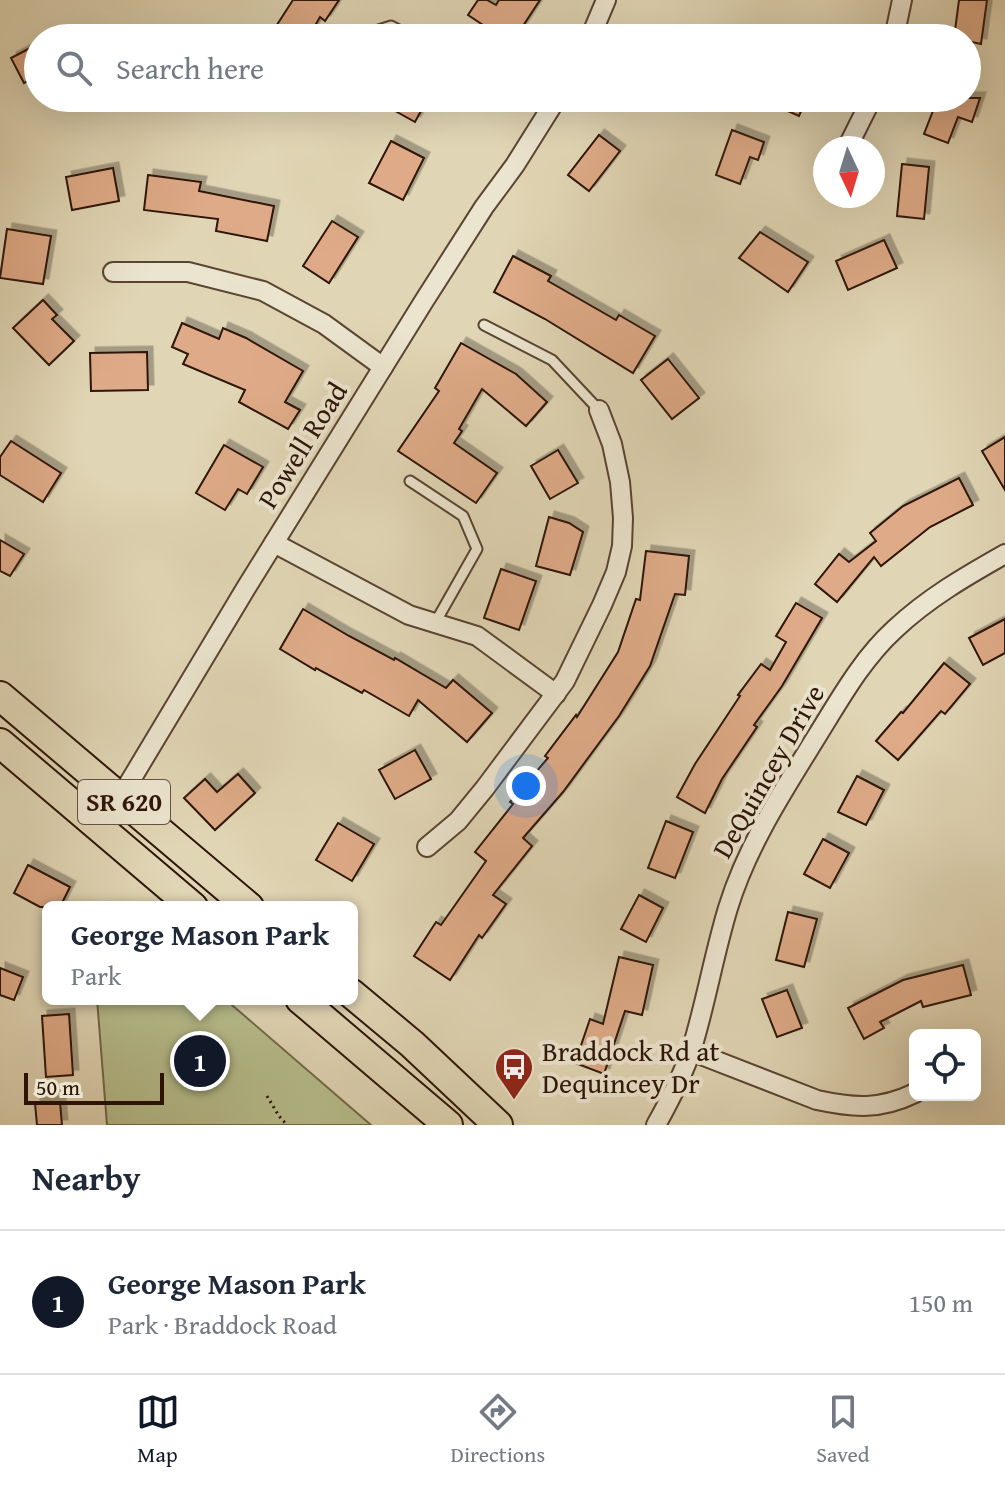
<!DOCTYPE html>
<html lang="en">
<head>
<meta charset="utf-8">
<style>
	:root { --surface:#fff; --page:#f2f2f3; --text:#1f2937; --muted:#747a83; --line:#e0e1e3; --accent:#111827 }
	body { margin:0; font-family:"Gentium Book Plus",serif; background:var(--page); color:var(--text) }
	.controls { position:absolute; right:24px; bottom:24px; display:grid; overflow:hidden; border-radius:12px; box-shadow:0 8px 32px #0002 }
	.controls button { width:72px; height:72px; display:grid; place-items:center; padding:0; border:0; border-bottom:2px solid var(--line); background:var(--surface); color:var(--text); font:40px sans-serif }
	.compass { position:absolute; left:813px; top:136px; width:72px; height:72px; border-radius:50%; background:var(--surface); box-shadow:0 8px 32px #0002; rotate:176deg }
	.scale { position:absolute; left:24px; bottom:20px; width:140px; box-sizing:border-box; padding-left:8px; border:4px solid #2d1407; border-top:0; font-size:22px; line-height:28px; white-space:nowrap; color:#2d1407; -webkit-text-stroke:6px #ebe4ce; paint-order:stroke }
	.you { position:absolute; left:526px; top:786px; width:28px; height:28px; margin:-20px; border:6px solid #fff; border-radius:50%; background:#1a73e8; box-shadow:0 0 0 12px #1a73e833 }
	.badge { display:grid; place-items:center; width:52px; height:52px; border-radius:50%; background:var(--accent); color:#fff; font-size:26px; font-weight:700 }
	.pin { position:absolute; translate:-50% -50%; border:4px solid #fff; box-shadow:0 2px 8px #0006 }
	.popup { position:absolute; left:42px; top:901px; width:316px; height:104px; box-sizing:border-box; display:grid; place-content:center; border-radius:12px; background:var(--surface); filter:drop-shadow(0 2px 6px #0005); font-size:26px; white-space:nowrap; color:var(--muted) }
	.popup b { font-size:30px; color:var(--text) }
	.popup::after { content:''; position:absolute; left:50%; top:100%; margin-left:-16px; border:16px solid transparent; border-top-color:var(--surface) }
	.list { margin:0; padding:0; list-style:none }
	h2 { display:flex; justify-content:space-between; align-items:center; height:104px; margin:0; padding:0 32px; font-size:34px }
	h2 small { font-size:26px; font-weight:400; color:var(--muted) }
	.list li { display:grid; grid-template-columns:52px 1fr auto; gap:24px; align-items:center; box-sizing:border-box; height:144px; padding:0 32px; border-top:2px solid var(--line) }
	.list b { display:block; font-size:30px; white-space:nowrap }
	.list p { margin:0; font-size:26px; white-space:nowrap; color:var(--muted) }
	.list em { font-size:26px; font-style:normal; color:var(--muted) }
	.icon { flex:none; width:44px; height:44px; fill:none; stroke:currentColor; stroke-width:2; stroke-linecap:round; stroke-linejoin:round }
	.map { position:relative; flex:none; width:1005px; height:1125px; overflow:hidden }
	.search { position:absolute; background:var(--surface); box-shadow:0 8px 32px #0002; left:24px; right:24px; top:24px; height:88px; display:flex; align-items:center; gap:20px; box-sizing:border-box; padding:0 28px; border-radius:44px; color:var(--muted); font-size:30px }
	.sheet { height:248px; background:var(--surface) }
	nav { display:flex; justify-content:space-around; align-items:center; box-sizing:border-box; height:112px; border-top:2px solid var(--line); background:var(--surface); font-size:22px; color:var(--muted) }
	nav a { display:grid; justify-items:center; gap:4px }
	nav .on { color:var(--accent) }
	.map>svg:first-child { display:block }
</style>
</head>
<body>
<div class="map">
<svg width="1005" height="1125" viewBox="0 0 1005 1125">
	<defs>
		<filter id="shadow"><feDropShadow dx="5.5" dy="-5.5" stdDeviation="0" flood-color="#0004"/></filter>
	</defs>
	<rect width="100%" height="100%" fill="#e0d5b4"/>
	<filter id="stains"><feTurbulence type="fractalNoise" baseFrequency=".0025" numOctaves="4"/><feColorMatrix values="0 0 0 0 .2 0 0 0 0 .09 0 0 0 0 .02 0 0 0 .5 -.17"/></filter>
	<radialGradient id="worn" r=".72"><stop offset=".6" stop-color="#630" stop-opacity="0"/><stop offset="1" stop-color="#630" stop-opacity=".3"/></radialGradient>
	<!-- green -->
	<polygon fill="#b6bc8b" stroke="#726849" stroke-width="2" points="97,999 225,999 371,1125 107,1125"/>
	<!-- building -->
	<g fill="#deaa87" stroke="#2d1407" stroke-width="2" filter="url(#shadow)">
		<polygon points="293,0 339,0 325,21 320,17 308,38 284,38 273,31"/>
		<polygon points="478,0 487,0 496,5 499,0 540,0 515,38 488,38 479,32 483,25 468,15"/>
		<polygon points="959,0 987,0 981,44 967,41 967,38 954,38"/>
		<polygon points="38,44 38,75 24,83 11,58"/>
		<polygon points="372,98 428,98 415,122"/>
		<polygon points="758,98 807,98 799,116"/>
		<polygon points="938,98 980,98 972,122 958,117 948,143 924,134"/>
		<polygon points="732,130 764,142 758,160 750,157 740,184 716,175"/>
		<polygon points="599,135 620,151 589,191 568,175"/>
		<polygon points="391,141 424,158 403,200 369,183"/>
		<polygon points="902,164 929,167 924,219 897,216"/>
		<polygon points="113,168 119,201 72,210 66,177"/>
		<polygon points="148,175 201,182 199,191 274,206 267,241 216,231 218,219 144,210"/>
		<polygon points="332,221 358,237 329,283 303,266"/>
		<polygon points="7,229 51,236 43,284 0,278"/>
		<polygon points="760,232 808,262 788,292 739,258"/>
		<polygon points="884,240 897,268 848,290 836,261"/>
		<polygon points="513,256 551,276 548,281 616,320 619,315 655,336 633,373 545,319 494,292"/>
		<polygon points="43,300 57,315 52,319 74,341 49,365 13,328"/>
		<polygon points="182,323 219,339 223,328 246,338 303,371 285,402 300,410 288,429 239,402 245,390 183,364 188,354 172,347"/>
		<polygon points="461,343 516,374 547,402 526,426 482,389 459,429 462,431 454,443 497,473 476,503 398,451 439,391 435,388"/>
		<polygon points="147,352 148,390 91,391 90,353"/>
		<polygon points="668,359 699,398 672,419 641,380"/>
		<polygon points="1005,437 1005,490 982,451"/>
		<polygon points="11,441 61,473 43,502 0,475 0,457"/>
		<polygon points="224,445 263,467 247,494 238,489 225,510 196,493"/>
		<polygon points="558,450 578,483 550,499 531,466"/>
		<polygon points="959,478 973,505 930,527 881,566 874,557 837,602 815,584 839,554 849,562 876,541 870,533 903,506"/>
		<polygon points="549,517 569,523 583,532 570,575 536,566"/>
		<polygon points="0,540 24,554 10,576 0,571"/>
		<polygon points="646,551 689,556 685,595 675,594 650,666 619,716 563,792 523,838 532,846 493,895 506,904 482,938 479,935 450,980 414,956 436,922 441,925 486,861 475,852 513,804 510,802 548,758 545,756 576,715 577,717 618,652 636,599 640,600"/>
		<polygon points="501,569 536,581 519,630 484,618"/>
		<polygon points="796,603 822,618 782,686 754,725 757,727 722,779 705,813 677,797 695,764 740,696 738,695 761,664 770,670 786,642 776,636"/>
		<polygon points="303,609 349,636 394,660 395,658 446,688 453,680 492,713 467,742 418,700 409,716 364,690 362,693 316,668 315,670 280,649"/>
		<polygon points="1005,619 1005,653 983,665 969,638"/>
		<polygon points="944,663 970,684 945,714 941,711 898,760 876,741 901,712 903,713"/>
		<polygon points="415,750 431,779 395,799 379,770"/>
		<polygon points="238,774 255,793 215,830 184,798 205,779 217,792"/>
		<polygon points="857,776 884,790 866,825 838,812"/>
		<polygon points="666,821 693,832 675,878 648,868"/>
		<polygon points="338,823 374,844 352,881 316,860"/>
		<polygon points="823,839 849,853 830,888 804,874"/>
		<polygon points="28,865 70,887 60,907 40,907 14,893"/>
		<polygon points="639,895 663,908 646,942 621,929"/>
		<polygon points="788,912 817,919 804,967 776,960"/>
		<polygon points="619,957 653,965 642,1015 625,1011 604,1074 575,1063 590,1019 603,1024"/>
		<polygon points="963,965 971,995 923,1007 921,1001 880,1022 884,1028 864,1039 848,1008 903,980"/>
		<polygon points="0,968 23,977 14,1000 0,995"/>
		<polygon points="787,990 802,1028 777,1037 762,999"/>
		<polygon points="69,1014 73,1075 46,1077 42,1016"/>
		<polygon points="60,1102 62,1125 37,1125 35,1103"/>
	</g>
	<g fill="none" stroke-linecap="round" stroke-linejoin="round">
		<!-- service casing -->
		<g stroke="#5a4432" stroke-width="13">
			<g id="service">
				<polyline points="354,38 391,26 414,38"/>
				<polyline points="525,98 549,111"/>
				<polyline points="484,325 552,360 599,410"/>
				<polyline points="410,481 463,516 477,549 435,623"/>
			</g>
		</g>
		<!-- minor casing -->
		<g stroke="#5a4432" stroke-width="22">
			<g id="minor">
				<polyline points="590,38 606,0"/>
				<polyline points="894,38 902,0"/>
				<polyline points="847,148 872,98"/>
				<polyline points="113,272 188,272 263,291 324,324 383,367"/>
				<polyline points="274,543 409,615 477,636 556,694"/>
				<polyline points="97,823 120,798 246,588 424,301 484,207 515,165 557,98"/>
				<polyline points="427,847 458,821 485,788 565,681 602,605 616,572 622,546 623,518 620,482 612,444 599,410"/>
				<path d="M691,1051l126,49c37,8 63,10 98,-7"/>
				<path d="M656,1125c14,-25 27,-50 36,-77 14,-46 22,-94 36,-140 19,-62 55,-117 89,-172 23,-37 45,-77 78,-107 33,-31 71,-53 110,-75"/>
			</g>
		</g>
		<!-- primary casing -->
		<g stroke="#2d1407" stroke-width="32">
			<g id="primary">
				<polyline points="0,696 249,907"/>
				<polyline points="0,743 193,907"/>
				<polyline points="352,994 412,1044 498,1125"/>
				<polyline points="300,999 448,1125"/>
			</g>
		</g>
		<!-- path -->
		<polyline stroke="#2d1407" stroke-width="3" stroke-dasharray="2 4" stroke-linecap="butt" points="267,1096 279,1116 287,1125"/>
		<!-- service -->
		<use href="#service" stroke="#ebe4ce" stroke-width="9"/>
		<!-- minor -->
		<use href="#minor" stroke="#ebe4ce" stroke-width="18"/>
		<!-- primary -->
		<use href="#primary" stroke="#e0d5b4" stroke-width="28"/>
	</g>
	<!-- icons -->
	<defs>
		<g id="bus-pin" transform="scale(2)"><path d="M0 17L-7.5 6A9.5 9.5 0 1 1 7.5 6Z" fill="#8f2418" stroke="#ebe4ce"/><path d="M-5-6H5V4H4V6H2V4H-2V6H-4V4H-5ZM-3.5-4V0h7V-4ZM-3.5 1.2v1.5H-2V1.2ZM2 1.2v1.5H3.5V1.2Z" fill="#fff"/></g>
	</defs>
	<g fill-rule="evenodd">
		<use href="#bus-pin" x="514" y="1067"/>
	</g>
	<g text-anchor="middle" stroke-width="8" stroke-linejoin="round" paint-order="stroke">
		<!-- shield labels -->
		<rect fill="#ebe4ce" stroke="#665243" stroke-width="2" x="78" y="780" width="92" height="44" rx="6"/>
		<g font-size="26" font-weight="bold" fill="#2d1407">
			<text x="124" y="811">SR 620</text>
		</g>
		<!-- street labels -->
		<g font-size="28" fill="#2d1407" stroke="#ebe4ce">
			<text transform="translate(302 445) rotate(-58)" y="10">Powell Road</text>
			<text transform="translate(768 771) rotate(-60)" y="10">DeQuincey Drive</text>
		</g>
		<!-- poi labels -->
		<g font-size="28" fill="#2d1407" stroke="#ebe4ce" text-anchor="start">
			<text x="542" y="1061">Braddock Rd at<tspan x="542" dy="32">Dequincey Dr</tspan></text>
		</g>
	</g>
	<rect width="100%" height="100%" filter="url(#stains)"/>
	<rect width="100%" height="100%" fill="url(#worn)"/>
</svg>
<div class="controls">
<button><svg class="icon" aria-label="locate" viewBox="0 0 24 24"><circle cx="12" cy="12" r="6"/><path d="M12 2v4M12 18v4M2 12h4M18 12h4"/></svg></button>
</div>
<svg class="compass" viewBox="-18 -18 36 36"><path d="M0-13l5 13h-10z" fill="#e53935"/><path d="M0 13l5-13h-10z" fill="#747a83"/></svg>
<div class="scale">50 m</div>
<div class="you"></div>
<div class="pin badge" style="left:200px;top:1061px">1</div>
<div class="popup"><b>George Mason Park</b>Park</div>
<div class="search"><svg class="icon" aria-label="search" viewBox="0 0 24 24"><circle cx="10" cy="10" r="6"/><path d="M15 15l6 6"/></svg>Search here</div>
</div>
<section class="sheet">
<h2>Nearby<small></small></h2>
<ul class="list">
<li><span class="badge">1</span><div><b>George Mason Park</b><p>Park · Braddock Road</p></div><em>150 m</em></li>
</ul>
</section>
<nav>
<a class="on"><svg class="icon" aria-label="map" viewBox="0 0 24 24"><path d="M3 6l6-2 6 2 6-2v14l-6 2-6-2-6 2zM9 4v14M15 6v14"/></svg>Map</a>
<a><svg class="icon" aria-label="directions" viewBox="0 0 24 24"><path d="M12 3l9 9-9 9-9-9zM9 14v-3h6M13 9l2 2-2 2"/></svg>Directions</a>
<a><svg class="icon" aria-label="saved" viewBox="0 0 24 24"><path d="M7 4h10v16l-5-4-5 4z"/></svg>Saved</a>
</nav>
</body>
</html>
